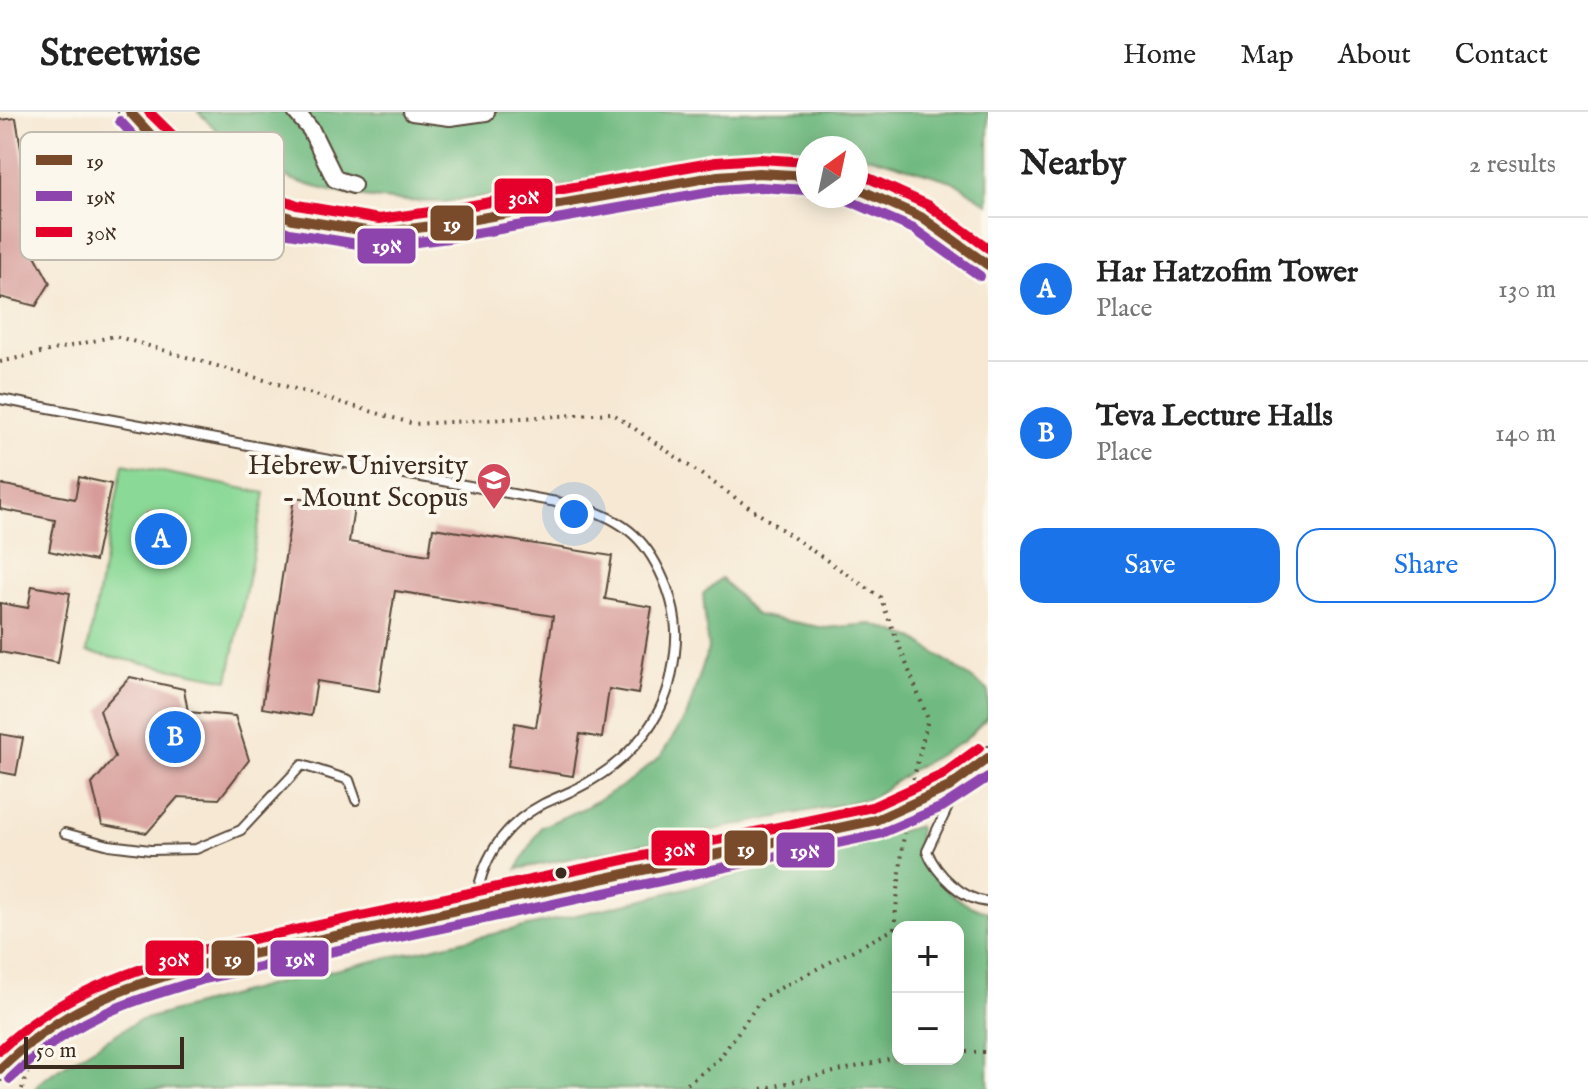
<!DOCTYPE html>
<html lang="en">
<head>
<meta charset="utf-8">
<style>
	:root { --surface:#fff; --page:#f6f6f6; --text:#222; --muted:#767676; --line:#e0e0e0; --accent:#1a73e8 }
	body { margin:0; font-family:"IM FELL English","Frank Ruhl Libre",serif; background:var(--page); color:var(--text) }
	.controls { position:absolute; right:24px; bottom:24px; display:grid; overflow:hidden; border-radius:16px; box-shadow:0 4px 20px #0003 }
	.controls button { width:72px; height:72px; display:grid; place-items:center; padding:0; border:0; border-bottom:2px solid var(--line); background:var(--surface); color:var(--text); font:40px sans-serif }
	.compass { position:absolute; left:796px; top:24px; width:72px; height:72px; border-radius:50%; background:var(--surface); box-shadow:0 4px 20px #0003; rotate:33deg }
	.scale { position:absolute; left:24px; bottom:20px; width:160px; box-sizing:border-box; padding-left:8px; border:4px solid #3b2a1e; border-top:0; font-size:22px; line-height:28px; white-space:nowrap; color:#3b2a1e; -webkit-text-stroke:6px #fbf7ec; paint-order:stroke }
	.you { position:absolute; left:574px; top:402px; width:28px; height:28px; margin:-20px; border:6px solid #fff; border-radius:50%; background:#1a73e8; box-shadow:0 0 0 12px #1a73e833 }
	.badge { display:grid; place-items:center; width:52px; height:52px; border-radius:50%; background:var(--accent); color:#fff; font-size:26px; font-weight:700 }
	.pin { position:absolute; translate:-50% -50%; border:4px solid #fff; box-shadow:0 2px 8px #0006 }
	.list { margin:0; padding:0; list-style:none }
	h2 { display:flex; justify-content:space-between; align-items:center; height:104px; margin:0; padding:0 32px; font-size:34px }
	h2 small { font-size:26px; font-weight:400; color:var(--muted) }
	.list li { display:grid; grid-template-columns:52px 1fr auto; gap:24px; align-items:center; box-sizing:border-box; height:144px; padding:0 32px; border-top:2px solid var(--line) }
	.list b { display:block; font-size:30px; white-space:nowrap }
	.list p { margin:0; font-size:26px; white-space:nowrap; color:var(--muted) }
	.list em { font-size:26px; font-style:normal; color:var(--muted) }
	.actions { display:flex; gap:16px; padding:24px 32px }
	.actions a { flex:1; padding:18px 0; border:2px solid var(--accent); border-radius:24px; text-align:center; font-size:28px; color:var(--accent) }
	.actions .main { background:var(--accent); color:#fff }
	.map { position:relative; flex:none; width:988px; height:977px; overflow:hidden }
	header { display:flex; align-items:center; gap:48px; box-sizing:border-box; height:112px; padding:0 40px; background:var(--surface); border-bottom:2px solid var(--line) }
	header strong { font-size:38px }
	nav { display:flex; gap:44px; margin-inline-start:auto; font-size:28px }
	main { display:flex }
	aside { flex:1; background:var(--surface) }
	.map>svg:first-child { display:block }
</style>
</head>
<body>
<header>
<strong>Streetwise</strong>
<nav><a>Home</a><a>Map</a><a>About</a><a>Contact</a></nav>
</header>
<main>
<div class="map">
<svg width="988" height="977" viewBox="0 0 988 977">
	<rect width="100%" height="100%" fill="#fbf7ec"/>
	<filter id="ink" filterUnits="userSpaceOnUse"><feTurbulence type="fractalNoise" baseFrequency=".0125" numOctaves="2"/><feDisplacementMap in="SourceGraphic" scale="16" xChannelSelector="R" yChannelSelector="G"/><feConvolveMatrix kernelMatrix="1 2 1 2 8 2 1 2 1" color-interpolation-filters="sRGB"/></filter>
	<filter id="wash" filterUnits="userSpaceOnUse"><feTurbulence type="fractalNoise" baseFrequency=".006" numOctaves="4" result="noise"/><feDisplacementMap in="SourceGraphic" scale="32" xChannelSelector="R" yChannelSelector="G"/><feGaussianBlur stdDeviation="1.8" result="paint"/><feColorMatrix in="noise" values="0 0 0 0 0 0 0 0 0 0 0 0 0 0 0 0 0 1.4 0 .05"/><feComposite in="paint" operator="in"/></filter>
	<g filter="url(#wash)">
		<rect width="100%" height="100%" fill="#f6e8d3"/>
		<!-- green -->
		<polygon fill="#8bd997" stroke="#63825a" stroke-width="2" points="123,352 265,381 228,568 87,540"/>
		<!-- forest -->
		<g fill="#70b980" stroke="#56724f" stroke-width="2" fill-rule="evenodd">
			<path d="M198,0h790v92l-36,-23 -81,-24 -15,-1v-8h-48v4l-363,50c-59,0 -127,-6 -180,-35 -25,-14 -47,-35 -67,-55z"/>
			<polygon points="721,466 756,503 825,516 872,512 915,527 988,578 988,605 964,629 912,658 872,686 517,757 541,715 584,696 626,672 660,645 687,603 708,537 703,482"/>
			<path d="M919,714v35c20,21 39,45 69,51v177h-953l4,-6 19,-14 80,-48 135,-37 360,-82zM958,815v132h-60v-132z"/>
		</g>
		<g id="blocks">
			<!-- building -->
			<g fill="#d79c9a">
				<polygon points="16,6 25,61 55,123 31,136 50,171 36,194 0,185 0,8"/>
				<polygon points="79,365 111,372 95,449 49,439 55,408 0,397 0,372 75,387"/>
				<polygon points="294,386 354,395 349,430 429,443 433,416 612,444 605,487 652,495 638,582 609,577 602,626 580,622 573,664 508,654 515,611 536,615 553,504 395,479 379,579 317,569 311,604 262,596"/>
				<polygon points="147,402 183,409 174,452 138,445"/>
				<polygon points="32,474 70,481 58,551 0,540 0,491 28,496"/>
				<polygon points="130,565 184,577 188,600 235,604 249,648 219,687 178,685 147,721 102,713 92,672 115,645 100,598"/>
				<polygon points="0,622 23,626 16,663 0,660"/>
			</g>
		</g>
	</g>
	<g filter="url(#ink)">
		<use href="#blocks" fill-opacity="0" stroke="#574639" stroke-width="2"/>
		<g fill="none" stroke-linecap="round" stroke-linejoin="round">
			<!-- service casing -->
			<g stroke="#574639" stroke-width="12">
				<g id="service">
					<path d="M0,287l578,107c48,14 71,35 89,82 12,33 11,55 4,89 -9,43 -41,81 -79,103 -15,10 -33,16 -49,24 -40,21 -63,57 -67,101"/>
					<path d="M955,680l-28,59c9,23 36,49 61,51"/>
					<polyline points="65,721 109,733 150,738 196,737 241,718 302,653 349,668 356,688"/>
				</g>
			</g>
			<!-- minor casing -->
			<g stroke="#574639" stroke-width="20">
				<g id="minor">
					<polyline points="296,0 311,18 335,67 353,73"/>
					<polyline points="412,0 450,5 486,0"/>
				</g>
			</g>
			<!-- tertiary casing -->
			<g stroke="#574639" stroke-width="26">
				<g id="tertiary">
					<polyline points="130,0 160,33 194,64 229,82 293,107 379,121 447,112 718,64 759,61 808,64"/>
					<polyline points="856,76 921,105 988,153"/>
					<path d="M0,957c63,-66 116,-78 200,-104l676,-145c41,-17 80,-30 112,-62"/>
				</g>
			</g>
			<!-- path -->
			<g stroke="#574639" stroke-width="4" stroke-dasharray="2 6" stroke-linecap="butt">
				<polyline points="0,186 0,189"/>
				<polyline points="0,250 115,224 414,312 612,301 880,485 928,607 913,669"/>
				<polyline points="958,940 988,940"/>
				<polyline points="22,977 28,960"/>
				<polyline points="681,977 719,947 763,885 894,817 904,721"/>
				<polyline points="762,977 898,945"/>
			</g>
			<!-- service -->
			<use href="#service" stroke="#fff" stroke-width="8"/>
			<!-- minor -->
			<use href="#minor" stroke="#fff" stroke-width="16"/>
			<!-- tertiary -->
			<use href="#tertiary" stroke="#fff" stroke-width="22"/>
			<!-- bus-1 casing -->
			<g stroke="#fbf7ec" stroke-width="16">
				<g id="bus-1">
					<polyline points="130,0 160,33 194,64 229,82 293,107 379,121 447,112 718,64 759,61 808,64"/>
					<polyline points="856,76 921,105 988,153"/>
					<path d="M0,957c65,-63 116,-78 200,-104l676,-145 73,-33 39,-29"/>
				</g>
			</g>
			<!-- bus-2 casing -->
			<g stroke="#fbf7ec" stroke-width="16">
				<g id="bus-2">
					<polyline points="120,9 151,43 186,75 223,94 289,121 377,135 449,126 720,78 759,75 807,78"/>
					<polyline points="850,89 914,117 980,164"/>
					<path d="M10,967c63,-61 112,-75 194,-100l675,-145 63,-27 46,-30"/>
				</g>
			</g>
			<!-- bus-3 casing -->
			<g stroke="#fbf7ec" stroke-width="16">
				<g id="bus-3">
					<polyline points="149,0 202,52 235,69 297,93 379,107 445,98 716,50 760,47 808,50"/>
					<polyline points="862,63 928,93 988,136"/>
					<path d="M0,938c56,-54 124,-77 197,-99l675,-144 70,-32 37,-27"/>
				</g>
			</g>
			<!-- bus-1 -->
			<use href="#bus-1" stroke="#7a4b2a" stroke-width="10"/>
			<!-- bus-2 -->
			<use href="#bus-2" stroke="#8e44ad" stroke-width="10"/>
			<!-- bus-3 -->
			<use href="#bus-3" stroke="#e4002b" stroke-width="10"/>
		</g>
	</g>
	<!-- icons -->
	<defs>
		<g id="university-pin" transform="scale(1.8)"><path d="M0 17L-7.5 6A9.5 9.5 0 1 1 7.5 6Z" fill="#d1495b" stroke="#fbf7ec"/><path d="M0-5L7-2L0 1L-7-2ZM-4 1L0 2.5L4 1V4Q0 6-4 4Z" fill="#fff"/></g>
	</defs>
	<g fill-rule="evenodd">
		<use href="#university-pin" x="494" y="368"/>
	</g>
	<!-- markers -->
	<circle fill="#3b2a1e" stroke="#fbf7ec" stroke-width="3" cx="561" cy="761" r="7"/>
	<g text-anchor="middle" stroke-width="8" stroke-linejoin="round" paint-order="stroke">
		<!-- poi labels -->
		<g font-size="28" fill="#3b2a1e" stroke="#fbf7ec" text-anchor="end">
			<text x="468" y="362">Hebrew University<tspan x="468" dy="32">- Mount Scopus</tspan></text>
		</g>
	</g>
	<!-- legend -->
	<rect x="20" y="20" width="264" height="128" rx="12" fill="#fbf7ec" stroke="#c1baae" stroke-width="2"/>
	<rect x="36" y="43" width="36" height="10" fill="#7a4b2a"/>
	<rect x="36" y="79" width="36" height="10" fill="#8e44ad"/>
	<rect x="36" y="115" width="36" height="10" fill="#e4002b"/>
	<g font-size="22" fill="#3b2a1e">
		<text x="86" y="56">19</text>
		<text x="86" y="92">19א</text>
		<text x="86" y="128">30א</text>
	</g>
	<g stroke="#fbf7ec" stroke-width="3">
		<rect x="493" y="65" width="61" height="38" rx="8" fill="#e4002b"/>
		<rect x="429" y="92" width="46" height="38" rx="8" fill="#7a4b2a"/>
		<rect x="356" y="115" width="61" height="38" rx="8" fill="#8e44ad"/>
		<rect x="650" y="717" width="61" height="38" rx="8" fill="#e4002b"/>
		<rect x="723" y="717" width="46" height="38" rx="8" fill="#7a4b2a"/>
		<rect x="775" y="719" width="61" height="38" rx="8" fill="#8e44ad"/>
		<rect x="210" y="827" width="46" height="38" rx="8" fill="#7a4b2a"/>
		<rect x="144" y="827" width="61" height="38" rx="8" fill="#e4002b"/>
		<rect x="269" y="827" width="61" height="39" rx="8" fill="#8e44ad"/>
	</g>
	<g font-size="22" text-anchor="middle" font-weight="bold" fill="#fff">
		<text x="524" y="92">30א</text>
		<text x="452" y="119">19</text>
		<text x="387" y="141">19א</text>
		<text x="680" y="744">30א</text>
		<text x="746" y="744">19</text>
		<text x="805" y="746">19א</text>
		<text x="233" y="854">19</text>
		<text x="174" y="854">30א</text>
		<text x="300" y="854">19א</text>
	</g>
</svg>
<div class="controls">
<button>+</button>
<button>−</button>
</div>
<svg class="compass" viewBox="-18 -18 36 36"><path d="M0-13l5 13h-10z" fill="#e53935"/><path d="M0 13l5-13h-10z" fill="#767676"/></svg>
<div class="scale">50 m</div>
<div class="you"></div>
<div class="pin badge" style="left:161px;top:427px">A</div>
<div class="pin badge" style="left:175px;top:625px">B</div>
</div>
<aside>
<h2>Nearby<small>2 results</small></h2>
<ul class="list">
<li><span class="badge">A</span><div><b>Har Hatzofim Tower</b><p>Place</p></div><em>130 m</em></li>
<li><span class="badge">B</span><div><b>Teva Lecture Halls</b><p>Place</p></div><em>140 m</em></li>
</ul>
<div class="actions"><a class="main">Save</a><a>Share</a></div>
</aside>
</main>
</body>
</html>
